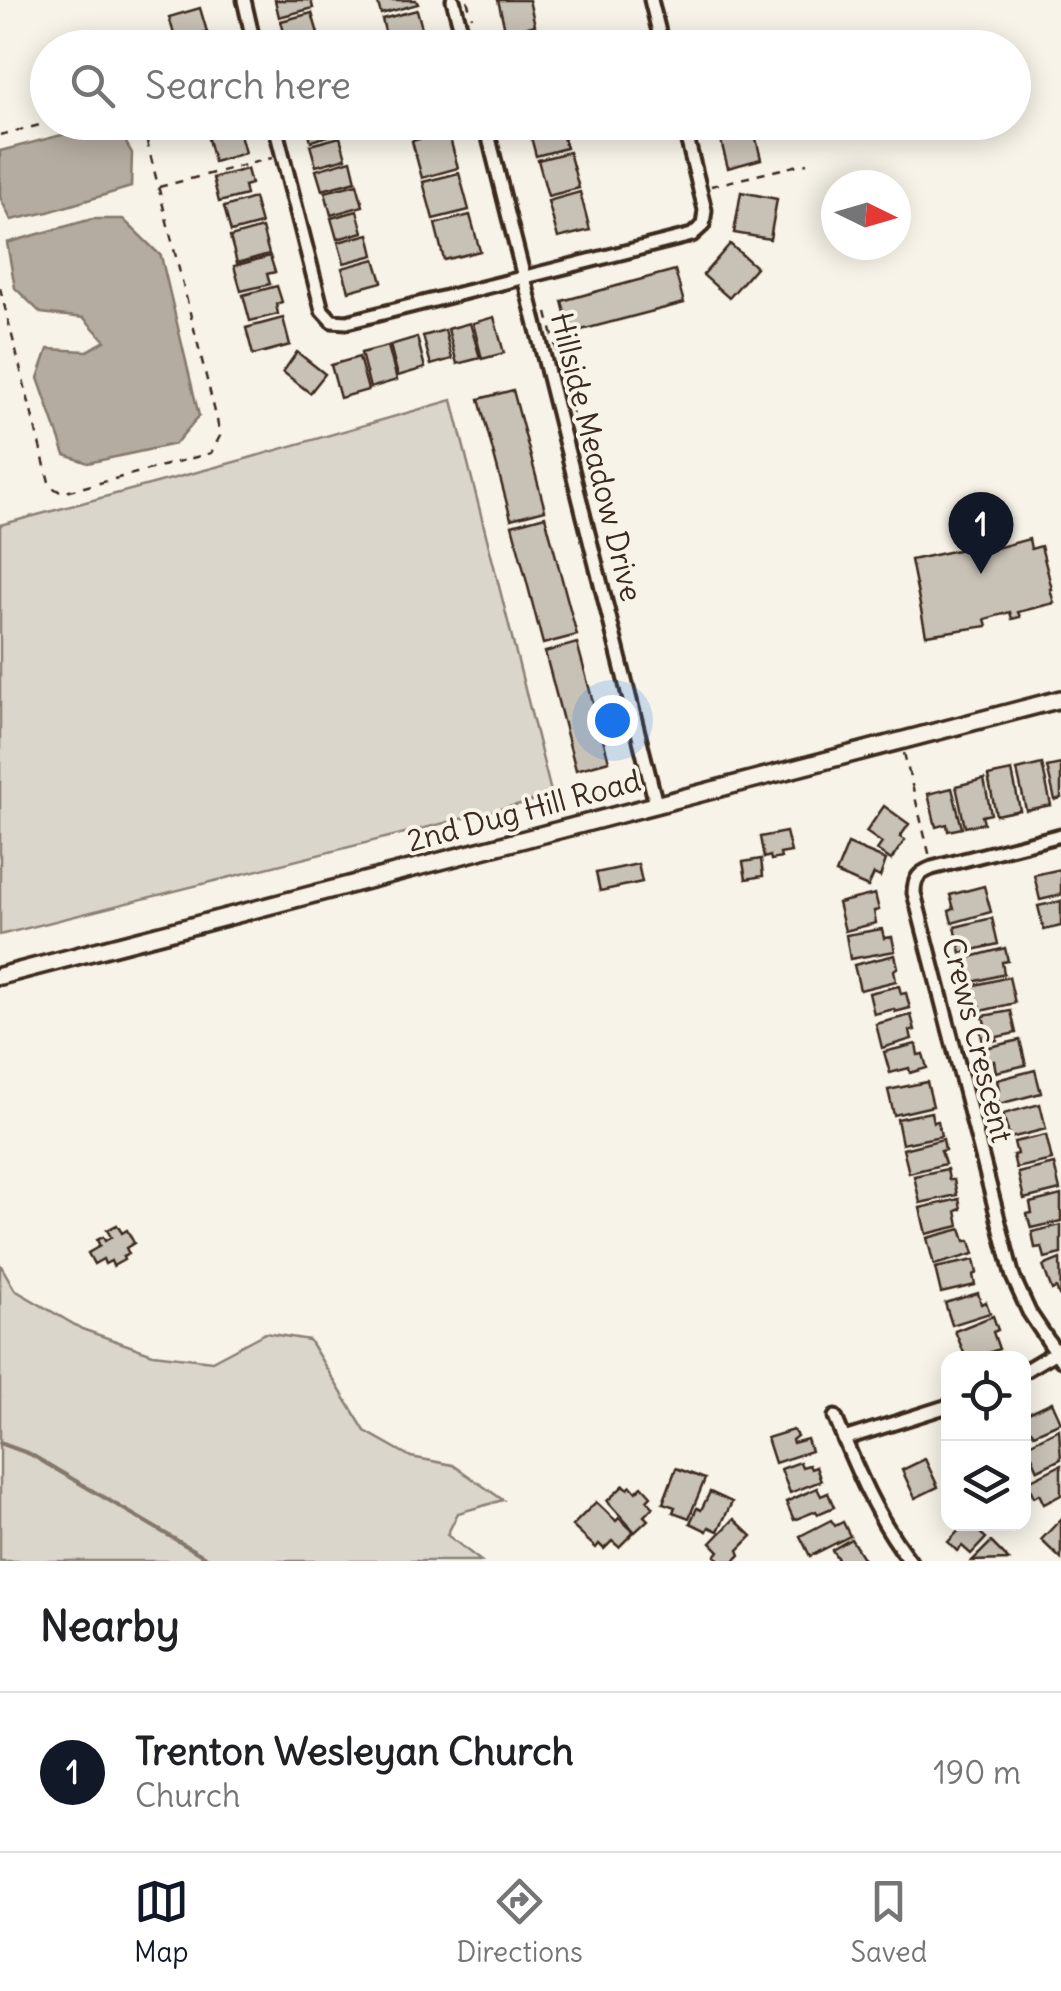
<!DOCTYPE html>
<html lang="en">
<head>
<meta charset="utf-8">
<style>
	:root { --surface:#fff; --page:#f6f6f6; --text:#202124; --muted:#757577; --line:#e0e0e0; --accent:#111827 }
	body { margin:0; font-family:Delius,sans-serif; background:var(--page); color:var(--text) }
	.controls { position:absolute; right:30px; bottom:30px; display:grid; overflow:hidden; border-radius:20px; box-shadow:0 5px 25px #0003 }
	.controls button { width:90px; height:90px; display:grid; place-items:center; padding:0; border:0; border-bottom:2px solid var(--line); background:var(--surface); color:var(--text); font:50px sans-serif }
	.compass { position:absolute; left:821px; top:170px; width:90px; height:90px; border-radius:50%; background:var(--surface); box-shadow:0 5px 25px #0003; rotate:95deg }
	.you { position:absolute; left:612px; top:720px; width:35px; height:35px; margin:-25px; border:8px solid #fff; border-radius:50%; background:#1a73e8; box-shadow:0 0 0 15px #1a73e833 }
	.badge { display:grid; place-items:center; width:65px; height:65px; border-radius:50%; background:var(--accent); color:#fff; font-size:32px; font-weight:700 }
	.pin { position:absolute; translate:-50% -82px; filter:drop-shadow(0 2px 5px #0008) }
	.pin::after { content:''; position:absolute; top:52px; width:35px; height:30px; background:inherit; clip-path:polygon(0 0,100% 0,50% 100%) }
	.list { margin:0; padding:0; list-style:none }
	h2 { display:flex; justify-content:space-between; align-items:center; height:130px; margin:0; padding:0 40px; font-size:42px }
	h2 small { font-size:32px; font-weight:400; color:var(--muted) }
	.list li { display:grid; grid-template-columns:65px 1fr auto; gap:30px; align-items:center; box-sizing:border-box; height:160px; padding:0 40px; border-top:2px solid var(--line) }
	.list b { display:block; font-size:38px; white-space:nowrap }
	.list p { margin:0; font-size:32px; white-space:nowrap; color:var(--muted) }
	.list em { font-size:32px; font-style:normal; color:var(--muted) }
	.icon { flex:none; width:55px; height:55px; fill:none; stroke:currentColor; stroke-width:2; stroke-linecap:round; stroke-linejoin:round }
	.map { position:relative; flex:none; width:1061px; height:1561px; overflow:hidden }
	.search { position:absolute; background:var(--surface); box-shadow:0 5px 25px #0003; left:30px; right:30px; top:30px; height:110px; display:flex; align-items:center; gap:25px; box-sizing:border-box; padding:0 35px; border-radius:55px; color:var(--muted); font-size:38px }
	.sheet { height:290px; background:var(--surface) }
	nav { display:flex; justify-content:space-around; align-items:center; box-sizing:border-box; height:140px; border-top:2px solid var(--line); background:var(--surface); font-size:28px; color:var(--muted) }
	nav a { display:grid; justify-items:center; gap:5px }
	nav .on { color:var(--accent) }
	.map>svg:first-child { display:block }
</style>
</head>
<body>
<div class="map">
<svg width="1061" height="1561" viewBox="0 0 1061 1561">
	<rect width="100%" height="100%" fill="#f7f3e8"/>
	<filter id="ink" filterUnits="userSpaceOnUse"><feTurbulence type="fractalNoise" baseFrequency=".01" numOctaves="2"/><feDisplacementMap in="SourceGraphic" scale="20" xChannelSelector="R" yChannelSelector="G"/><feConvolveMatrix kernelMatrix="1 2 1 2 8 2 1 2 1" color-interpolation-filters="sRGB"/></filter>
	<g filter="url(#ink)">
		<!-- green -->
		<g fill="#dbd6cb" stroke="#8b8074" stroke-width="2.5">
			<polygon points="452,400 552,796 0,935 0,525 242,460"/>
			<polygon points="0,1264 15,1290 82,1329 153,1354 212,1361 265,1333 309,1340 365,1431 411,1457 453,1465 503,1500 458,1513 447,1535 481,1561 0,1561"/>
		</g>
		<!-- water -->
		<g fill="#b4aca0" stroke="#84786c" stroke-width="2.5">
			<polygon points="118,129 132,153 131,187 48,212 11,220 0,197 0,151 81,130"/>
			<polygon points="92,219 123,219 161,256 199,416 175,444 88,463 65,455 38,378 48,349 87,351 105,341 84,318 41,313 15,288 7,243"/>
		</g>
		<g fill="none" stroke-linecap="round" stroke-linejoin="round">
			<!-- stream -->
			<polyline stroke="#84786c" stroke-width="4" points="0,1443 30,1454 212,1561"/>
		</g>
		<!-- building -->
		<g fill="#c8c1b6" stroke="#3b2a1e" stroke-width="2.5">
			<polygon points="275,0 311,0 313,8 279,17"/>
			<polygon points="377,0 416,0 418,4 381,14"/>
			<polygon points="498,0 529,0 535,25 506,33"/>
			<polygon points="200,8 207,32 176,41 169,17"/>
			<polygon points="417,10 427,46 389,48 382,19"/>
			<polygon points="312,13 318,34 287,43 281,21"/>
			<polygon points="536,29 541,48 507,48 504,38"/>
			<polygon points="306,122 336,122 339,133 311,141"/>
			<polygon points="408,122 447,122 448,127 412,137"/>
			<polygon points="527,122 559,122 566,148 536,156"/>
			<polygon points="716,122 752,122 761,159 728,168"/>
			<polygon points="238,127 245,153 214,162 207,135"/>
			<polygon points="448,131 458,168 422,178 412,141"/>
			<polygon points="340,137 346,158 316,166 310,145"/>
			<polygon points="569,152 579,188 548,196 538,160"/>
			<polygon points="351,160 356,181 322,190 316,170"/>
			<polygon points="247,169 251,184 244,186 246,195 219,202 213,178"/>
			<polygon points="459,173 469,210 433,219 423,182"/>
			<polygon points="357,184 363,206 331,215 325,192"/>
			<polygon points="580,192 590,230 558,238 548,201"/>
			<polygon points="741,192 777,199 770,239 734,233"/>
			<polygon points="254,198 261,224 231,232 224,207"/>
			<polygon points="357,211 363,232 337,239 331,218"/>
			<polygon points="470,215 480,251 444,260 435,224"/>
			<polygon points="262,228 269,254 237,263 230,237"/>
			<polygon points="369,234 374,255 344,263 338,242"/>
			<polygon points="730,244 756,267 729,298 703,275"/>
			<polygon points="270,256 275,272 267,274 270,284 241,291 234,266"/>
			<polygon points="375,259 382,282 349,291 342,268"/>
			<polygon points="675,270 684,303 570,333 562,301"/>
			<polygon points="277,286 282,302 276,304 278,314 250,321 243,295"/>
			<polygon points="494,317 504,353 482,359 473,323"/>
			<polygon points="283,318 290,345 253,355 246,328"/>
			<polygon points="470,323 480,358 457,364 448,329"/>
			<polygon points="445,330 452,359 431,365 423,336"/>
			<polygon points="417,337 425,368 398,376 390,345"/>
			<polygon points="388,346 397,380 370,388 361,353"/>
			<polygon points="297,352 325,374 310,393 283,372"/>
			<polygon points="359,357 368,390 340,398 331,365"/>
			<polygon points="513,390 545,510 511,519 479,399"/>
			<polygon points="545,516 577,635 543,644 512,525"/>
			<polygon points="967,529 974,554 1029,539 1031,549 1041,546 1052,589 1050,589 1054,603 1018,612 1020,617 1012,619 1010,612 985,619 987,626 926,635 911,560 962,549 958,532"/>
			<polygon points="577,643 609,761 576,770 545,652"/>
			<polygon points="1042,764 1051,805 1026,810 1017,770"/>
			<polygon points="1061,764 1061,798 1055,800 1047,767"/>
			<polygon points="1012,771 1020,810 996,815 988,776"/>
			<polygon points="984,779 991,814 982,816 984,823 965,827 956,786"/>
			<polygon points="952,788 962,828 948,831 947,824 936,827 928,794"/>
			<polygon points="884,806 909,824 900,837 905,840 891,860 877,850 882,843 866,832"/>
			<polygon points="786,832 791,852 780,854 781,858 771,860 770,856 764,858 760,837"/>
			<polygon points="848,844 886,860 880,877 874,874 868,887 836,873"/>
			<polygon points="761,859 763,876 746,879 743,862"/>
			<polygon points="638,864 642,882 600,891 596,873"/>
			<polygon points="1061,869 1061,895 1040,900 1034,875"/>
			<polygon points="984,886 991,912 952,923 949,911 954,909 950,895"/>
			<polygon points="875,894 879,910 874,911 876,923 845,931 838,903"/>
			<polygon points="1061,901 1061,926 1044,930 1038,906"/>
			<polygon points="992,918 998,944 961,953 955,927"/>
			<polygon points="882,929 884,938 892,937 895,951 850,959 846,935"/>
			<polygon points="1005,948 1008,961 1002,962 1004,974 969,983 963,959"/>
			<polygon points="895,955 898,967 894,970 896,981 860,990 854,965"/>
			<polygon points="1009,977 1015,1003 981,1011 979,1002 971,1004 967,987"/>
			<polygon points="899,986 901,994 906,993 910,1008 895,1012 894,1009 874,1014 869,993"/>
			<polygon points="1011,1011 1016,1033 997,1037 997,1040 983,1043 980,1029 986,1028 983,1016"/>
			<polygon points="911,1015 915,1030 910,1031 912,1039 882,1048 876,1024"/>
			<polygon points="1020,1040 1026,1065 996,1072 994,1061 989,1063 985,1048"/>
			<polygon points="916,1044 918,1055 923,1054 927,1068 910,1073 909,1068 890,1073 884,1052"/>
			<polygon points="1035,1070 1041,1093 999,1104 996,1091 999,1090 997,1080"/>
			<polygon points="927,1082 933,1106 894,1115 888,1090"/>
			<polygon points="1040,1104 1046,1129 1010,1138 1003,1114"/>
			<polygon points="931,1112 933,1122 938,1121 941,1136 902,1144 897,1119"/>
			<polygon points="1046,1135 1052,1160 1016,1168 1013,1155 1017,1154 1014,1142"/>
			<polygon points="943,1139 945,1150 941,1151 945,1164 909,1173 903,1149"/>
			<polygon points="1054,1164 1060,1190 1024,1199 1018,1173"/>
			<polygon points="947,1169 949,1180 954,1180 957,1195 920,1203 914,1176"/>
			<polygon points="1061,1195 1061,1221 1031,1228 1027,1214 1032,1213 1030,1203"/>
			<polygon points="959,1199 961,1209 956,1211 959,1226 926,1234 920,1208"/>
			<polygon points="117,1225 122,1233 127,1230 134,1243 126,1248 129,1254 123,1257 124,1260 113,1266 111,1261 105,1264 103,1259 94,1264 88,1253 100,1246 97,1240 103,1237 105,1241 111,1237 107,1230"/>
			<polygon points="1061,1225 1061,1254 1045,1258 1042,1247 1035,1248 1032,1232"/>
			<polygon points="961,1229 965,1241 970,1241 974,1254 934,1265 927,1238"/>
			<polygon points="1060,1259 1061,1294 1059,1295 1056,1288 1052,1290 1043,1266"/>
			<polygon points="974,1260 977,1273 973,1275 975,1285 941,1293 935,1268"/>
			<polygon points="978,1293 981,1304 986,1302 990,1313 952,1325 945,1303"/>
			<polygon points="993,1316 998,1330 993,1332 999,1349 975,1358 966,1358 955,1331"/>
			<polygon points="1052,1402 1061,1422 1034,1434 1031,1430 1024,1434 1024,1415"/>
			<polygon points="1059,1429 1061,1459 1038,1470 1027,1445"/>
			<polygon points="793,1430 797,1436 792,1440 793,1443 807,1439 811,1451 775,1463 767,1438"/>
			<polygon points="925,1459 938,1487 915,1498 902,1470"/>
			<polygon points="800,1462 802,1467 809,1465 811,1469 816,1467 821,1481 790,1493 781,1469"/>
			<polygon points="1061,1465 1061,1495 1044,1504 1039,1494 1034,1497 1027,1482"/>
			<polygon points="676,1468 705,1479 689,1518 673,1512 675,1507 663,1503"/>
			<polygon points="624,1485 628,1489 631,1486 636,1492 642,1486 651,1496 647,1500 653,1507 644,1516 648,1520 635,1532 607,1501"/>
			<polygon points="817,1488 821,1496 828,1493 834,1507 818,1514 816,1511 794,1520 786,1502"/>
			<polygon points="710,1492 732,1502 718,1531 709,1527 707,1531 690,1523 697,1508 701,1510"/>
			<polygon points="596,1502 616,1521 619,1518 634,1532 619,1547 612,1541 604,1549 599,1544 596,1548 572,1526"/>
			<polygon points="734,1519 752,1536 738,1550 740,1555 734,1561 721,1561 715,1556 719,1551 711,1543"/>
			<polygon points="1061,1519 1061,1559 1041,1540"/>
			<polygon points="831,1520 835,1526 843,1522 850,1536 810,1556 800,1536"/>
			<polygon points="965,1524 970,1524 986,1538 971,1554 962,1546 957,1551 948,1542"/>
			<polygon points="851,1539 865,1561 835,1561 838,1559 832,1550"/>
			<polygon points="991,1542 1009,1560 972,1561"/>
		</g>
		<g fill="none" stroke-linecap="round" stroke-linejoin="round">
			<!-- street casing -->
			<g stroke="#3b2a1e" stroke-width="19">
				<g id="street">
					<polyline points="244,0 255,48"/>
					<polyline points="453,0 466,48"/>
					<polyline points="651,0 663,48"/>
					<polyline points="274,122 322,310 332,321 347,322 692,235 703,225 705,210 683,122"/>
					<polyline points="485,122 656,804"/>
					<path d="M1061,835l-129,33c-13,5 -18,10 -18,25l99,384 16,35 32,48"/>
					<polyline points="1024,1371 1061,1349"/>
					<path d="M835,1417c21,51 41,100 75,144"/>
					<polyline points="844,1439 948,1406"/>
				</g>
			</g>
			<!-- secondary casing -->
			<g stroke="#3b2a1e" stroke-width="22">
				<polyline id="secondary" points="0,976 1061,699"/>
			</g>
			<!-- path -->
			<g stroke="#3b2a1e" stroke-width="2.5" stroke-dasharray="8 8" stroke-linecap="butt">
				<polyline points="467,0 472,17"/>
				<polyline points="0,135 52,122"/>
				<polyline points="711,186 807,163"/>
				<polyline points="159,187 272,158"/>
				<polyline points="0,288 50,486 62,493 211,453 220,436 217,420 142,122"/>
				<polyline points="547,313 575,423"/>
				<polyline points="904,753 930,857"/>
			</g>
			<!-- street -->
			<use href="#street" stroke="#f7f3e8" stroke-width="11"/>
			<!-- secondary -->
			<use href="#secondary" stroke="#f7f3e8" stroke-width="15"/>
		</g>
	</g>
	<g text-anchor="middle" stroke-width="8" stroke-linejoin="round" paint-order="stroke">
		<!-- street labels -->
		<g font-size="30" fill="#3b2a1e" stroke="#f7f3e8">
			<text transform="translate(596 457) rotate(76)" y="10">Hillside Meadow Drive</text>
			<text transform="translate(524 811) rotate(-15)" y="10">2nd Dug Hill Road</text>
			<text transform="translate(977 1040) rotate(76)" y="10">Crews Crescent</text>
		</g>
	</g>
</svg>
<div class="controls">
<button><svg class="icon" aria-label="locate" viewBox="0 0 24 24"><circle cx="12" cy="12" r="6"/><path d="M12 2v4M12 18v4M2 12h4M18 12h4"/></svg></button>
<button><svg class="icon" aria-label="layers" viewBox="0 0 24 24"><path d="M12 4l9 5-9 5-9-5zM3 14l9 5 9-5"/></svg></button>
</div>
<svg class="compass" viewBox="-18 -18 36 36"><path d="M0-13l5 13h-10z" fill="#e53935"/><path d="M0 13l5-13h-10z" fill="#757577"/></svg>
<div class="you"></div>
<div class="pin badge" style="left:981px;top:574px">1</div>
<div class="search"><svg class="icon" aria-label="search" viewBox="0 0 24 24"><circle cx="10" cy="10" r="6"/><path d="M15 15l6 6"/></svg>Search here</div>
</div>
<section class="sheet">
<h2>Nearby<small></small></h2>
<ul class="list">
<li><span class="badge">1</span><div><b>Trenton Wesleyan Church</b><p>Church</p></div><em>190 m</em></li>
</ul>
</section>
<nav>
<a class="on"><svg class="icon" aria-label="map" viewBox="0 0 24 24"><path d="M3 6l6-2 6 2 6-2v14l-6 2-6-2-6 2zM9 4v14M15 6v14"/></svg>Map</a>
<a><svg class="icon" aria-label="directions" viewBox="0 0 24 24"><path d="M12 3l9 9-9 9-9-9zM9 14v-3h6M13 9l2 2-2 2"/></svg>Directions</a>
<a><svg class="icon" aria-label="saved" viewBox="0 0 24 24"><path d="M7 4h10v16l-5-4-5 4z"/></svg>Saved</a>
</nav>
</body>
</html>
